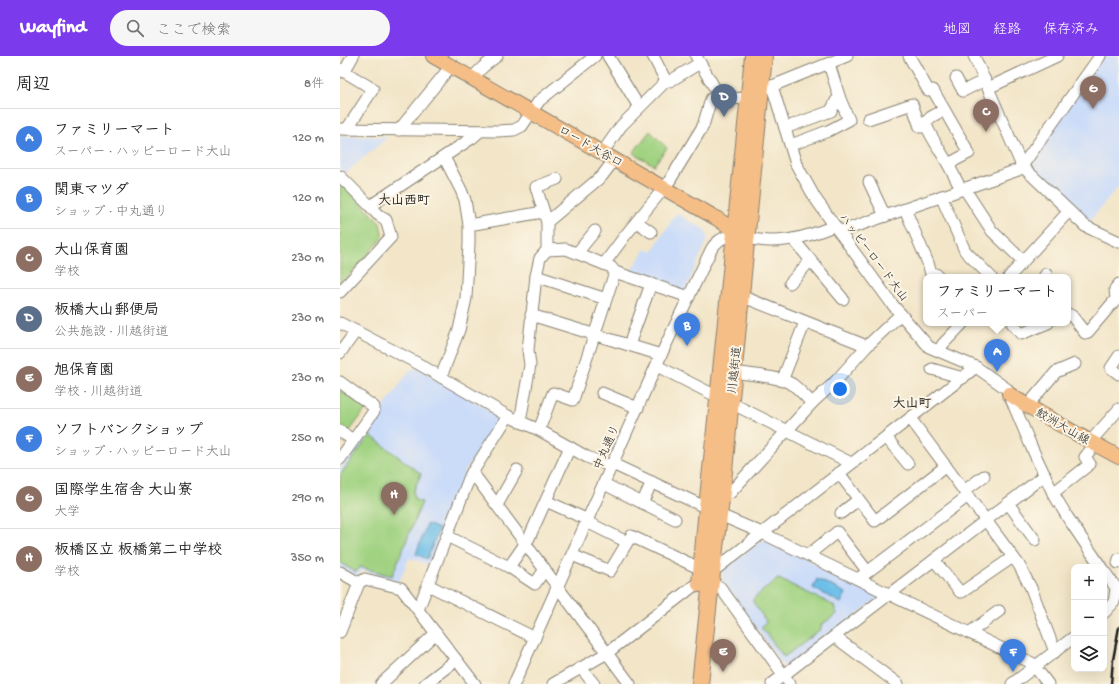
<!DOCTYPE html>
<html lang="ja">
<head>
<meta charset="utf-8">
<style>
	:root { --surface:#fff; --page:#f6f6f6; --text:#222; --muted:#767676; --line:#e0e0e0; --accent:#7c3aed }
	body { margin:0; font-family:"Gochi Hand","Klee One",sans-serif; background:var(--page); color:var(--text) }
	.controls { position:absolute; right:12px; bottom:12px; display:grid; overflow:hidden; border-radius:8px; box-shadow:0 4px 16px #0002 }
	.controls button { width:36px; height:36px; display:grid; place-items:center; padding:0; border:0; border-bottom:1px solid var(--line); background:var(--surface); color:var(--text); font:20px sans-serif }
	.you { position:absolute; left:500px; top:333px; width:14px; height:14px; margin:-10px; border:3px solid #fff; border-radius:50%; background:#1a73e8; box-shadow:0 0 0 6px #1a73e833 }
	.badge { display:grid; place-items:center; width:26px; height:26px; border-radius:50%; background:var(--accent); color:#fff; font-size:13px; font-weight:700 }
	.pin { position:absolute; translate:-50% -33px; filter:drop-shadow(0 1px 2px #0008) }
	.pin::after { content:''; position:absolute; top:21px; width:14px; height:12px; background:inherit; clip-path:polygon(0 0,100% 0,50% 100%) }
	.popup { position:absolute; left:583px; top:218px; width:148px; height:52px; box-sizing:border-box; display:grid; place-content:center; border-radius:8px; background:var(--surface); filter:drop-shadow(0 1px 3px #0005); font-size:13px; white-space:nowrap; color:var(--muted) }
	.popup b { font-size:15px; color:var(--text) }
	.popup::after { content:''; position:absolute; left:50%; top:100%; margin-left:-8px; border:8px solid transparent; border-top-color:var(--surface) }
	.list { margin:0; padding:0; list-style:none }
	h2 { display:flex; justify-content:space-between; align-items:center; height:52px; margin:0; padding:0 16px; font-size:17px }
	h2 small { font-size:13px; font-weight:400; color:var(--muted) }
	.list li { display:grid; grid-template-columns:26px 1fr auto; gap:12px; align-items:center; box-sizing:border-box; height:60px; padding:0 16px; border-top:1px solid var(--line) }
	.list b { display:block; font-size:15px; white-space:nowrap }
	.list p { margin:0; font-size:13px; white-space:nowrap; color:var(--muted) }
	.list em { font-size:13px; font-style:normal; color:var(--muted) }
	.icon { flex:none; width:22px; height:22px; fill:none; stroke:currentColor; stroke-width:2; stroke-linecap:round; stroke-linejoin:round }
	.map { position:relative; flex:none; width:779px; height:628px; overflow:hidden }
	header { display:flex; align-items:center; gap:24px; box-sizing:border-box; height:56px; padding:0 20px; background:var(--accent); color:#fff }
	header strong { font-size:19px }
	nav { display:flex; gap:22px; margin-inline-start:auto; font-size:14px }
	.search { width:280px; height:36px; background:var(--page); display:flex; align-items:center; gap:10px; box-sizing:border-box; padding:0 14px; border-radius:22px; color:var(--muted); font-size:15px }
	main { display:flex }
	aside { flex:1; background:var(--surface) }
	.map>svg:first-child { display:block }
</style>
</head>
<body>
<header>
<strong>Wayfind</strong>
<div class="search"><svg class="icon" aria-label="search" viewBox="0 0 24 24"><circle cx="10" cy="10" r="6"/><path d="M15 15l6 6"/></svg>ここで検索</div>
<nav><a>地図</a><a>経路</a><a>保存済み</a></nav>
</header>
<main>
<aside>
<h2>周辺<small>8件</small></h2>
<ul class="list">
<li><span class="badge" style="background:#3f7fe0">A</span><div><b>ファミリーマート</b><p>スーパー · ハッピーロード大山</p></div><em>120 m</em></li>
<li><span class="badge" style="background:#3f7fe0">B</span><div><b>関東マツダ</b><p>ショップ · 中丸通り</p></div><em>120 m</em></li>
<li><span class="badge" style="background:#8d6e63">C</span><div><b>大山保育園</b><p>学校</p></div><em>230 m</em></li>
<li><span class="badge" style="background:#5c6f8a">D</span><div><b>板橋大山郵便局</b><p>公共施設 · 川越街道</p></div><em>230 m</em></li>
<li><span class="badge" style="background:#8d6e63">E</span><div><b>旭保育園</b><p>学校 · 川越街道</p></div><em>230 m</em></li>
<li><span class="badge" style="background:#3f7fe0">F</span><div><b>ソフトバンクショップ</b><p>ショップ · ハッピーロード大山</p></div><em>250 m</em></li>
<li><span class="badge" style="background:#8d6e63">G</span><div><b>国際学生宿舎 大山寮</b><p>大学</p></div><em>290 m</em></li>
<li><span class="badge" style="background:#8d6e63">H</span><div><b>板橋区立 板橋第二中学校</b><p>学校</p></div><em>350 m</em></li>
</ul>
</aside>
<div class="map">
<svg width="779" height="628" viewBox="0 0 779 628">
	<rect width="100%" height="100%" fill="#fcf5e5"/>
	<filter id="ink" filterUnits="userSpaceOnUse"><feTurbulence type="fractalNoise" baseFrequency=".025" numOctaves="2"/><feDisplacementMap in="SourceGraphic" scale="8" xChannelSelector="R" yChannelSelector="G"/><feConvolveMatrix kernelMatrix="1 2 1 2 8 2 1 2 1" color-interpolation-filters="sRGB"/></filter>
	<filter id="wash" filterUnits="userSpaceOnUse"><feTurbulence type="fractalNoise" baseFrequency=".012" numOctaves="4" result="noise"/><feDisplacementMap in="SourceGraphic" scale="16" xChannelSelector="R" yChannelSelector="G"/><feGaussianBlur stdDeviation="0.9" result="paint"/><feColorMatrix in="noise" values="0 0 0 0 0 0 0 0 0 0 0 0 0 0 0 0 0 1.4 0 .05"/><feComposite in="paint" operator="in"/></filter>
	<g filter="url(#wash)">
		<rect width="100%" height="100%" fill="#f2e5c8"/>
		<!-- built -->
		<g fill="#cbdcf9">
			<polygon points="763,0 779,0 779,130 749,166 742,162 690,112 690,105"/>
			<polygon points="0,80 48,81 3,119 0,114"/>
			<polygon points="336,157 365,174 368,183 344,237 289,218 305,193 312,196"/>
			<polygon points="78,312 156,358 157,368 125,415 90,509 69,502 59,526 22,514 16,521 0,512 0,413 70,314"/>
			<polygon points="426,484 537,537 537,543 447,612 444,611 383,525 383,513 421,485"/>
		</g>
		<!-- green -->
		<g fill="#a0d281" stroke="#5e774e">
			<polygon points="310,75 327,92 314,109 293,97"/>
			<polygon points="0,125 40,167 43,182 0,229"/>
			<polygon points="0,334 26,353 9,376 0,369"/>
			<polygon points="30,379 81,418 73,436 75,444 82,446 52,520 20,511 16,516 0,507 0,419"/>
			<polygon points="439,523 489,547 494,550 497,558 481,569 481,573 444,601 421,571 425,567 426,565 413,546 413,543 436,524"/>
		</g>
		<!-- water -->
		<g fill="#6dbfe9" stroke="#446e82">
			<polygon points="87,468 99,473 87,503 76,498"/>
			<polygon points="477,523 506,537 501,547 473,532"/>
		</g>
	</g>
	<g filter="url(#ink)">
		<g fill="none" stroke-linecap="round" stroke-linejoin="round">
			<!-- minor casing -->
			<g stroke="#878072" stroke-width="13">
				<g id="minor">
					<polyline points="268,0 299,51"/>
					<polyline points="356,0 377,36 377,41"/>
					<polyline points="569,0 588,34"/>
					<polyline points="634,0 682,110 745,170 779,186"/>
					<polyline points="0,13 33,33 7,73"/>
					<polyline points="4,16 13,0"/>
					<polyline points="132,22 143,11 157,0"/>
					<polyline points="616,22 623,35 645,24"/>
					<polyline points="326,25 330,25 360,7"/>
					<polyline points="425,30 432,30 507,0"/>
					<polyline points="432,30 456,108 475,142 487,159 552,248 589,291 636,311 667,333 691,390 713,437 728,462 761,511"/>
					<polyline points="648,32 717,0"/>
					<polyline points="593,34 629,97 608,108 621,133"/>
					<path d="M604,54l-13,7 -6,6c6,14 15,27 23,41"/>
					<polyline points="528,63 572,48 580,71 587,71"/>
					<polyline points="445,72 491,55 496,45 500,43"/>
					<polyline points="0,73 158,75 174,74 182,70 199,45 255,0"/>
					<polyline points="59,74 111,10"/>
					<polyline points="451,89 488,75 509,64 500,43 489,8"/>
					<polyline points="262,97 281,70 326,25 313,0"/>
					<polyline points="0,120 30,150 37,158 46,164 51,181 0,236"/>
					<polyline points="529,126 545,160"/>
					<polyline points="624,132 652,175 683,205"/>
					<polyline points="601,140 625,195 651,221"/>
					<polyline points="30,150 132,82 140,75"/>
					<polyline points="565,153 588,207 591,218 596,218 599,221"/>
					<polyline points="207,166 262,120 274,104"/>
					<polyline points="297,166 311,176"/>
					<polyline points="129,169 203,156"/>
					<polyline points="499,176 678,114 682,110 760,0"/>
					<path d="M407,183c8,0 16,2 24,2 23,0 43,-7 63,-15"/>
					<polyline points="453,183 503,243"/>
					<polyline points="207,194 226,193 271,211 275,216 349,241"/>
					<polyline points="237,197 255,175"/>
					<polyline points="264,208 284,181 324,132 330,124 363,70 371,43 377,41 408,43"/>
					<polyline points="196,220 266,243"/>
					<polyline points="669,221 729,155"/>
					<polyline points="704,221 706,218"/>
					<polyline points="450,227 470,205"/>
					<polyline points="401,240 527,290"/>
					<polyline points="728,258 732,260 745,277 748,276 776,243 775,233 779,228"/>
					<polyline points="191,259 321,299"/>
					<polyline points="0,267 77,307 168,360 199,374 247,401 265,408 277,410 367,452 380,459 422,477 692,607 708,628"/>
					<polyline points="672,267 681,278 708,267"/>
					<polyline points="289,289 311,228"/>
					<polyline points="599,295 603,288 623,267"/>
					<polyline points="0,297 16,275"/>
					<polyline points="779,300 771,312 779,318"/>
					<polyline points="317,310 378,341"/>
					<polyline points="592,313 623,322"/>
					<path d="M394,316c16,3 44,4 58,12 7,5 14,13 20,19"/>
					<polyline points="101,321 119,274 126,242 129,188 129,169 125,144 121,134 104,101"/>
					<polyline points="442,325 465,266"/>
					<polyline points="0,326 34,351 34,355 0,403"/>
					<polyline points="262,337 298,352"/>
					<polyline points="391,347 511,407"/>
					<polyline points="687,350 716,316 735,308"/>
					<polyline points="570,362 679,509 691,532 715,596"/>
					<polyline points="180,366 190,309 188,294 196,220 200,202 207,194 207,166 196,131 217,123"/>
					<polyline points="199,374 213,337 233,344 275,216"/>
					<polyline points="0,375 13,384"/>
					<polyline points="546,381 568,408"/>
					<polyline points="750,386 779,353"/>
					<polyline points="132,416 290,628"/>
					<polyline points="499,417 535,465 606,410"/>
					<polyline points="264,428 335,463"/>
					<polyline points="624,435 644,420"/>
					<polyline points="382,436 390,437 472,347 495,326 527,290 561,258"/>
					<polyline points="713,437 750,408 745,401 755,388"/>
					<polyline points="206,445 248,464"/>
					<polyline points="302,447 312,426"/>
					<polyline points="668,447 695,484"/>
					<polyline points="157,449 177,414"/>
					<polyline points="501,457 518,444"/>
					<polyline points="247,466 287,486"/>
					<polyline points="107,480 169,511 195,528 205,513"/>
					<polyline points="232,499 270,515 291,480 361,513"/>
					<polyline points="468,499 497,476 528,516"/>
					<polyline points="594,504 620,536 622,536 673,501"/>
					<polyline points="778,507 779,503"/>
					<polyline points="169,511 189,482 230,391"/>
					<polyline points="764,515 779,536"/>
					<polyline points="0,516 19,527"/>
					<polyline points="372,516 636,311"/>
					<polyline points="518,523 628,440"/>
					<polyline points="88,529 195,582"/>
					<polyline points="370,529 380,531 450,628"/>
					<polyline points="78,554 130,420 168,360"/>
					<polyline points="764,557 774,546 776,533"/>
					<polyline points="0,576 19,527 25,523 61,532 135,628"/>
					<polyline points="629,577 659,555"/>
					<polyline points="495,581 558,628"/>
					<polyline points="241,612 254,628"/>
					<polyline points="41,628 96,577"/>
					<polyline points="85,628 116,604"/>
					<path d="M174,628l147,-329 50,-105c5,-10 15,-13 24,-18"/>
					<polyline points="213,628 267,597 360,525"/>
					<polyline points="432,628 705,419"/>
					<polyline points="672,628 734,581"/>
				</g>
			</g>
			<!-- major casing -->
			<g stroke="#878072" stroke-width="16">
				<g id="major">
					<polyline points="93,0 376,162 404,181"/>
					<path d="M669,338c35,23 73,43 110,63"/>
				</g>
			</g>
			<!-- highway casing -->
			<g stroke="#878072" stroke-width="18">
				<g id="highway">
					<polyline points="360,528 367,452 413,0"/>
					<polyline points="360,628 372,516 382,436 424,0"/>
				</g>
			</g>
			<!-- minor -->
			<use href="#minor" stroke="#fff" stroke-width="11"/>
			<!-- major -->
			<use href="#major" stroke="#f6be87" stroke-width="14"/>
			<!-- highway -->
			<use href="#highway" stroke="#f6be87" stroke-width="16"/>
			<!-- rail -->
			<polyline stroke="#1c1c1c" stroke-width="2.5" points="771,628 773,604 779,571"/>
		</g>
	</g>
	<g text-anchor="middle" stroke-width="4" stroke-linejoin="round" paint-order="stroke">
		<!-- street labels -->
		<g font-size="12" fill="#1c1c1c" stroke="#fcf5e5">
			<text transform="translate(251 90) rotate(30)" y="4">ロード大谷口</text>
			<text transform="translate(534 201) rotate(53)" y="4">ハッピーロード大山</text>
			<text transform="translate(394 314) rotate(-84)" y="4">川越街道</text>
			<text transform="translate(723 370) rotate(30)" y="4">鮫洲大山線</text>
			<text transform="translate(266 391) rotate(-66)" y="4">中丸通り</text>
		</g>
		<!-- neighbourhood labels -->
		<g font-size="13" font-weight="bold" fill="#1c1c1c" stroke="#fcf5e5">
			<text x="64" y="148">大山西町</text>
			<text x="572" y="351">大山町</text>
		</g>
	</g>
</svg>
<div class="controls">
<button>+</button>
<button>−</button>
<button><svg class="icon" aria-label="layers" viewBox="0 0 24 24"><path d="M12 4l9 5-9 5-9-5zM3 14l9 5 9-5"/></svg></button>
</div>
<div class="you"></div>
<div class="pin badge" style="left:657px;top:316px;background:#3f7fe0">A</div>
<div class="popup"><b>ファミリーマート</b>スーパー</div>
<div class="pin badge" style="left:347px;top:290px;background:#3f7fe0">B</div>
<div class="pin badge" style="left:646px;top:76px;background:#8d6e63">C</div>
<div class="pin badge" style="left:384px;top:61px;background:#5c6f8a">D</div>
<div class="pin badge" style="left:383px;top:616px;background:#8d6e63">E</div>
<div class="pin badge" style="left:673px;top:616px;background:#3f7fe0">F</div>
<div class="pin badge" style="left:753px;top:53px;background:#8d6e63">G</div>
<div class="pin badge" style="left:54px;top:459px;background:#8d6e63">H</div>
</div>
</main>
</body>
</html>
